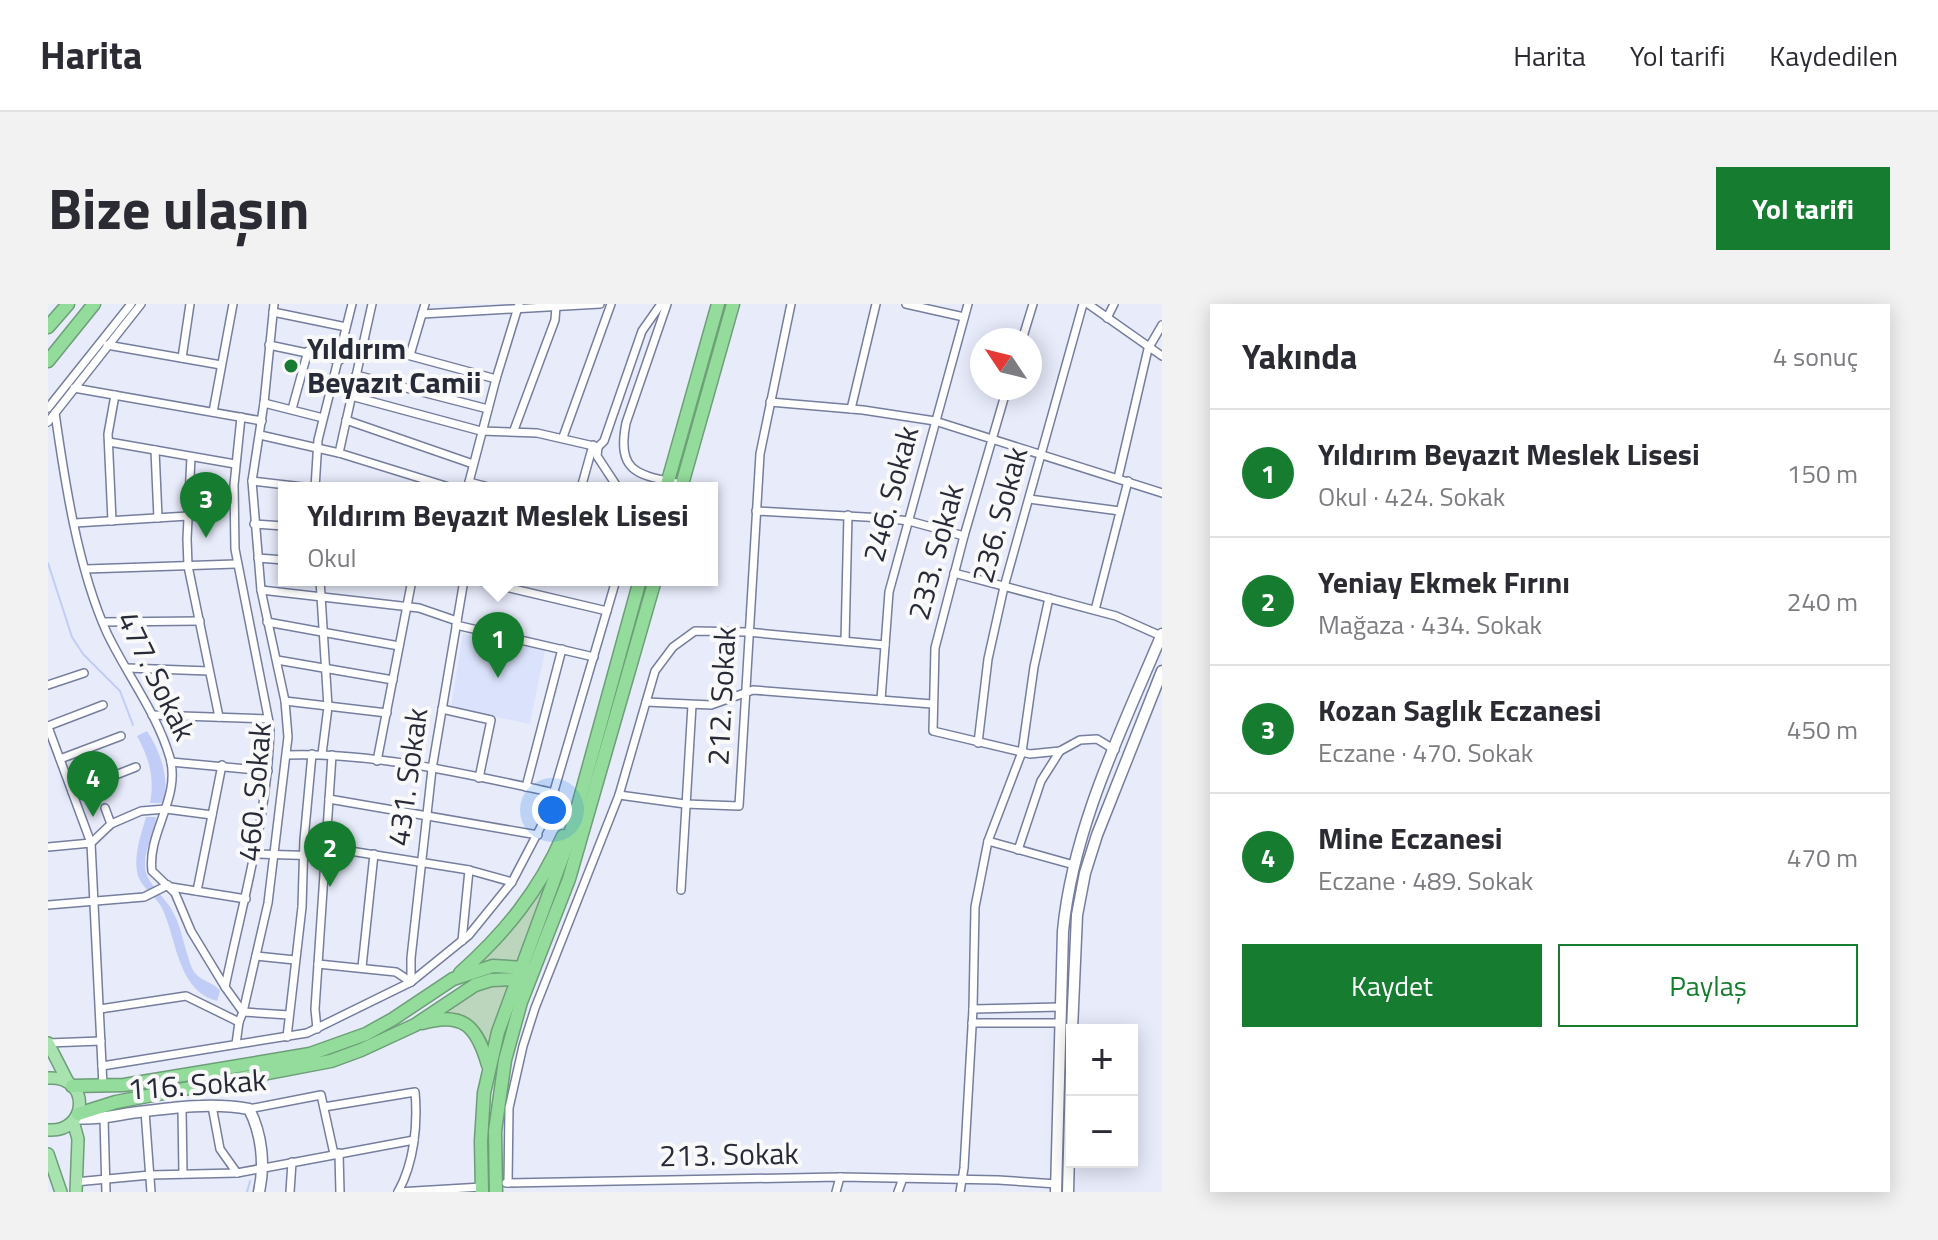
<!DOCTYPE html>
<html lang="tr">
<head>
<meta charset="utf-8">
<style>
	:root { --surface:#fff; --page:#f2f2f3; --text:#2b2b33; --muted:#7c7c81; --line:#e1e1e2; --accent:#157c30 }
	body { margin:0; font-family:"Titillium Web",sans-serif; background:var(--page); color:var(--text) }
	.controls { position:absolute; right:24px; bottom:24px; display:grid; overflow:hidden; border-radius:0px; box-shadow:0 4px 20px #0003 }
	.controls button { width:72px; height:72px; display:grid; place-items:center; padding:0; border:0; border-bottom:2px solid var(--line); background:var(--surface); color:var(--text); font:40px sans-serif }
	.compass { position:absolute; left:922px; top:24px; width:72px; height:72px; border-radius:50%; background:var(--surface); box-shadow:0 4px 20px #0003; rotate:305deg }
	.you { position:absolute; left:504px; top:506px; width:28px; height:28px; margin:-20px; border:6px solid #fff; border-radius:50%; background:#1a73e8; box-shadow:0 0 0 12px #1a73e833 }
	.badge { display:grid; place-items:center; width:52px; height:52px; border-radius:50%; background:var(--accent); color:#fff; font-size:26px; font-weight:700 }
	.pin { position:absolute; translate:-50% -66px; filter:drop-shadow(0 2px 4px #0008) }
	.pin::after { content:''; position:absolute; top:42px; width:28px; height:24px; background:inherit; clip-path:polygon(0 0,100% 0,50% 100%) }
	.popup { position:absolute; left:230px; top:178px; width:440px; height:104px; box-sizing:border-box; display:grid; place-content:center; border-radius:0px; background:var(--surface); filter:drop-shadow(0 2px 6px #0005); font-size:26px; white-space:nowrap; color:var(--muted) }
	.popup b { font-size:30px; color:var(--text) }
	.popup::after { content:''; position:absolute; left:50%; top:100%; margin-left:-16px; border:16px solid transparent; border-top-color:var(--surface) }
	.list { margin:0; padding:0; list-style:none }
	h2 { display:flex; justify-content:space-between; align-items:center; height:104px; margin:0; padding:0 32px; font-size:34px }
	h2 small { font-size:26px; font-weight:400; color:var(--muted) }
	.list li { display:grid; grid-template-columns:52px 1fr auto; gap:24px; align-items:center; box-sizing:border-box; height:128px; padding:0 32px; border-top:2px solid var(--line) }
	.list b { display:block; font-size:30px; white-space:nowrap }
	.list p { margin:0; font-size:26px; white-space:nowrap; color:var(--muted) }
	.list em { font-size:26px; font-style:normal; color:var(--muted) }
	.actions { display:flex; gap:16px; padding:24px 32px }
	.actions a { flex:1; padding:18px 0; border:2px solid var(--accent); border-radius:0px; text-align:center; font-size:28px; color:var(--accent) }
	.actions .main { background:var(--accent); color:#fff }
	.map { position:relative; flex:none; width:1114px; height:888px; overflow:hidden; border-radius:0px }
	header { display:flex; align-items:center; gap:48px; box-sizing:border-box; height:112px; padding:0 40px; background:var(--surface); border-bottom:2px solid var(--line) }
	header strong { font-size:38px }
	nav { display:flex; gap:44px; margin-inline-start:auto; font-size:28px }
	.intro { display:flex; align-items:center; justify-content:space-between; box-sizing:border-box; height:192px; padding:0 48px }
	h1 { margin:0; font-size:56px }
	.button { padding:20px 36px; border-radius:0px; background:var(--accent); color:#fff; font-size:28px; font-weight:700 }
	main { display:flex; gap:48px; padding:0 48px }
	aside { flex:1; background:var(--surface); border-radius:0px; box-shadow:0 4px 20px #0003 }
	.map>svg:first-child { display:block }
</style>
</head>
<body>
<header>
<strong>Harita</strong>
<nav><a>Harita</a><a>Yol tarifi</a><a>Kaydedilen</a></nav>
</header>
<div class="intro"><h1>Bize ulaşın</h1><a class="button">Yol tarifi</a></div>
<main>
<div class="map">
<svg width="1114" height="888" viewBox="0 0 1114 888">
	<rect width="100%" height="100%" fill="#e7ebfa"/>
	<!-- built -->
	<polygon fill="#dbe2fc" points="415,330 497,346 482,420 403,403"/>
	<!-- green -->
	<g fill="#bbd6bd">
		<polygon points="507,561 470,657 450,657 427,662 472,615"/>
		<path d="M461,680l-21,66 -3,-9 -45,-27c24,-18 38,-28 69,-30z"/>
	</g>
	<!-- water -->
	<g fill="#c2cdf7">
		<path d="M99,427c14,22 22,45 17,72h-14c5,-25 -1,-45 -13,-67z"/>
		<path d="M98,513h10c-1,16 -12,32 -11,49 0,17 22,32 29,48 8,14 14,51 21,59 7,9 19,9 25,18l-3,10c-40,-11 -40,-62 -55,-93 -7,-13 -22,-21 -25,-36 -3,-19 4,-37 9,-55z"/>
	</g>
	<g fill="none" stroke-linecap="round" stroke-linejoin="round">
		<!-- stream -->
		<g stroke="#c2cdf7" stroke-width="2">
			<polyline points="0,259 24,333 35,350 72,387 85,421"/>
			<polyline points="199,888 202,877"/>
		</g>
		<!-- minor casing -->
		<g stroke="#767e9e" stroke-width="10">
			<g id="minor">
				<path d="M619,0l-41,119c-10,51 13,52 56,61"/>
				<polyline points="858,0 916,13"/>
				<polyline points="1040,0 1114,52"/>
				<polyline points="225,8 298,23"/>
				<polyline points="374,10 552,0"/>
				<polyline points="1059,14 1066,0"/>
				<polyline points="974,36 985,0"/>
				<polyline points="315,39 448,75"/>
				<polyline points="59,41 173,61"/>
				<polyline points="221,41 292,56"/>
				<polyline points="362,51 377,0"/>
				<polyline points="134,54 142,0"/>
				<polyline points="308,71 440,105"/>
				<polyline points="26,84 214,117"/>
				<polyline points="959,84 916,232 887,344 885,427 982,450 1012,447 1032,436 1049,435 1067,446"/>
				<polyline points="303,92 433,127 489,129 550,143"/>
				<polyline points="722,98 815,106 887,117 1114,189"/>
				<polyline points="216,99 275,114"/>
				<polyline points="0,104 83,0"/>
				<polyline points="244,105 260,47"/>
				<polyline points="803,105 828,0"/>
				<polyline points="165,108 185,0"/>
				<path d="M7,109c10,70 23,156 52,220 20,42 50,80 63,125 11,40 -23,75 -18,113l23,22 16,38 34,56"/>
				<path d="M193,113l-7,68 1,64 35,178c-2,89 -27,173 -45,260l18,25 46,3"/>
				<polyline points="298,116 425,160"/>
				<polyline points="0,118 93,0"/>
				<polyline points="466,126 507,16 508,2"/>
				<polyline points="212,131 291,149 404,184"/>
				<polyline points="515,133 563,0"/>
				<polyline points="61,138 187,160"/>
				<polyline points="550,143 556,137 594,27 613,0"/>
				<polyline points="550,143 549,152 570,184"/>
				<polyline points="107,146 110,214"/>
				<polyline points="291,149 324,0"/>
				<polyline points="143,153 139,235 140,262 171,413"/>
				<polyline points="1070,174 1100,45 1114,21"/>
				<polyline points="204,177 264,184"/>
				<polyline points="421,178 448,75 471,0"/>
				<polyline points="421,178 444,184"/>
				<polyline points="267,184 270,136 304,0"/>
				<polyline points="533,184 545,141"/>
				<polyline points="981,195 1072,207"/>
				<polyline points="708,207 835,214 861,217 916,232"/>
				<polyline points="64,217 60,130 67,91"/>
				<polyline points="27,219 140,212"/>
				<polyline points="206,220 236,222"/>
				<polyline points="210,254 236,256"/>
				<polyline points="38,265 188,260"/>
				<polyline points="906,269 1068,312 1113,332"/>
				<polyline points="272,276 280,403 274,450"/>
				<polyline points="428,276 559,307"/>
				<polyline points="213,286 371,304 409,317"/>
				<polyline points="1047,306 1080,177"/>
				<polyline points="55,318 152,317"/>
				<polyline points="219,318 351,342"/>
				<polyline points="408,321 546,353"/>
				<polyline points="797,337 800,211"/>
				<polyline points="229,356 345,376"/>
				<polyline points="79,364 161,367"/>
				<polyline points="0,381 36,369"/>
				<polyline points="833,396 841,288 920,0"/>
				<polyline points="237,397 339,409"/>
				<polyline points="598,398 663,401 705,386 884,400"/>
				<polyline points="394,405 443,416 431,474"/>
				<polyline points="104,411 220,415"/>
				<polyline points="0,422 55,401"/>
				<polyline points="0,423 43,539 55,782"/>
				<polyline points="930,439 940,355 956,283 1035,0"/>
				<path d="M239,451c88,-3 183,20 268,38"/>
				<polyline points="12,455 73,432"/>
				<polyline points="329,457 364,276"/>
				<polyline points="123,458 220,467"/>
				<polyline points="478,483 514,345"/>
				<polyline points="24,488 88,463"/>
				<polyline points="571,491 637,500 691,502 712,150 743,0"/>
				<polyline points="281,495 490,531"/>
				<polyline points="57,504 63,520"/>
				<polyline points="940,537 1026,561"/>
				<polyline points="0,543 43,539 63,520 93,507 118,505 164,511"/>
				<polyline points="277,543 421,566 464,578"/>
				<polyline points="970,546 993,477 1012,447"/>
				<polyline points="208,550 277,552"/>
				<polyline points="123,583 198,595"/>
				<polyline points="633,586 644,401"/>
				<polyline points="149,587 174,461"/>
				<polyline points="0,601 96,593 120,581"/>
				<polyline points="414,637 421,566"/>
				<polyline points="208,652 247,656"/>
				<polyline points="270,660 348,668 363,678"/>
				<polyline points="314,663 326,550"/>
				<polyline points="363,678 363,654 384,465 416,276"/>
				<polyline points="52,705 138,692 191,718"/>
				<polyline points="925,705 1013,703"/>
				<polyline points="924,719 1013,719"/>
				<polyline points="269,725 267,705 284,451"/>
				<polyline points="239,733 254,603 256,536 264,450"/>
				<polyline points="0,739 53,737"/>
				<polyline points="188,740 191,718 195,708 220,599 240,433 237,397 213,286 204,177 216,99 226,0"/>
				<polyline points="54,762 259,729 363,678 421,631 464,578 499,511 568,276"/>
				<polyline points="164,802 172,845 189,869"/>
				<path d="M276,803l91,-15c3,33 -1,71 -17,100"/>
				<polyline points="134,805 135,870"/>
				<polyline points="201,805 273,791 286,850 291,849 292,888"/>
				<polyline points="97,807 103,888"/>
				<polyline points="56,814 58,888"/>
				<polyline points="27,878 102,871 189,869 366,836"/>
				<polyline points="458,879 792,873 950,876 1009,880"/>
				<polyline points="460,879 461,804 475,742 487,704 571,491 607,367 625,343 647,327 699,328 837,341"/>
				<polyline points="242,888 244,858"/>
				<polyline points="350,888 434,883"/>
				<polyline points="788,888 792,873"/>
				<polyline points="850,888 855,874"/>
				<polyline points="912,888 916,864 925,705 927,603 940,537 974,448 986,363 1001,294"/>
			</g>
		</g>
		<!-- secondary casing -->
		<g stroke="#767e9e" stroke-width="13">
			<g id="secondary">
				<polyline points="1024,726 1029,611 1037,569 1049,531 1114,367"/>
				<path d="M27,814c19,2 37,-2 56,-5 39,-5 79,-11 118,-4 13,25 16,56 10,83"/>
				<path d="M1008,888l7,-261c10,-104 59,-202 99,-297"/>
				<polyline points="1020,888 1024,729"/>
			</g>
		</g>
		<!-- trunk casing -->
		<g stroke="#6d9e78" stroke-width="14">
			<g id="trunk">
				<polyline points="0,739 20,778"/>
				<path d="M0,774c43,-3 41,55 0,52"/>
				<polyline points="25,817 30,835 28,888"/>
				<polyline points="0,850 13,888"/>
			</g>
		</g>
		<!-- motorway casing -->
		<g stroke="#6d9e78" stroke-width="15">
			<g id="motorway">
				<polyline points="0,23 20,0"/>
				<polyline points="0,57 46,0"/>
				<polyline points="618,184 670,0"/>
				<polyline points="633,184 685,0"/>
				<path d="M412,669c45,-40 79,-82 103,-137"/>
				<path d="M374,719c42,-12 55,4 66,42"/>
				<polyline points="24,782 76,781 262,750 318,730 345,715 405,675 445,662 477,664"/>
				<polyline points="30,810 68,798 283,757 313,746 367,721 427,681 443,676 472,675"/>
				<polyline points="434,888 433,837 436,789 450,728 520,538 592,276"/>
				<polyline points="448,888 447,827 457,756 473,698 521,575 607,276"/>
			</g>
		</g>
		<!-- minor -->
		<use href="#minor" stroke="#fff" stroke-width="7"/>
		<!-- secondary -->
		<use href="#secondary" stroke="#fff" stroke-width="10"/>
		<!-- trunk -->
		<use href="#trunk" stroke="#a8e3af" stroke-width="11"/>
		<!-- motorway -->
		<use href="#motorway" stroke="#93dc9b" stroke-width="12"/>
	</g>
	<!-- markers -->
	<circle fill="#157c30" stroke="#f9f9f9" stroke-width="3" cx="243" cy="62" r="8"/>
	<g text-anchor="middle" stroke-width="8" stroke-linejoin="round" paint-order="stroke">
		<!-- poi labels -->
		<g font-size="30" font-weight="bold" fill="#272a37" stroke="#f9f9f9" text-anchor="start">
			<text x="259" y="55">Yıldırım<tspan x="259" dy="34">Beyazıt Camii</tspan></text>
		</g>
		<!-- street labels -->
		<g font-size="30" fill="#272a37" stroke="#f9f9f9">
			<text transform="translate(843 190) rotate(-75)" y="10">246. Sokak</text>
			<text transform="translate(952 211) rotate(-75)" y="10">236. Sokak</text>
			<text transform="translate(888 248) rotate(-75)" y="10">233. Sokak</text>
			<text transform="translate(108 372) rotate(64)" y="10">477. Sokak</text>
			<text transform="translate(674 392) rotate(-87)" y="10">212. Sokak</text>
			<text transform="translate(360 473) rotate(-82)" y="10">431. Sokak</text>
			<text transform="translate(207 488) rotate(-85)" y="10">460. Sokak</text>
			<text transform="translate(149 781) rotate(-4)" y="10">116. Sokak</text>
			<text transform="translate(681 851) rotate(-1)" y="10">213. Sokak</text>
		</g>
	</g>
</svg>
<div class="controls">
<button>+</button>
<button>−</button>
</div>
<svg class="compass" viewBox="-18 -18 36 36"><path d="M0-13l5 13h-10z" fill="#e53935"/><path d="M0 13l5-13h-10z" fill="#7c7c81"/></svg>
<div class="you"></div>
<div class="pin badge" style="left:450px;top:374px">1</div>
<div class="popup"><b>Yıldırım Beyazıt Meslek Lisesi</b>Okul</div>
<div class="pin badge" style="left:282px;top:583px">2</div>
<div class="pin badge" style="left:158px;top:234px">3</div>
<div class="pin badge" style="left:45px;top:513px">4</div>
</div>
<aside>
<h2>Yakında<small>4 sonuç</small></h2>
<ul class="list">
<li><span class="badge">1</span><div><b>Yıldırım Beyazıt Meslek Lisesi</b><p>Okul · 424. Sokak</p></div><em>150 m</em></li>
<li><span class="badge">2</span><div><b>Yeniay Ekmek Fırını</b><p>Mağaza · 434. Sokak</p></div><em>240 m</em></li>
<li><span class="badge">3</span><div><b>Kozan Saglık Eczanesi</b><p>Eczane · 470. Sokak</p></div><em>450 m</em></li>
<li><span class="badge">4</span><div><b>Mine Eczanesi</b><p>Eczane · 489. Sokak</p></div><em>470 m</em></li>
</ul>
<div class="actions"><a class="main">Kaydet</a><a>Paylaş</a></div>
</aside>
</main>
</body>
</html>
